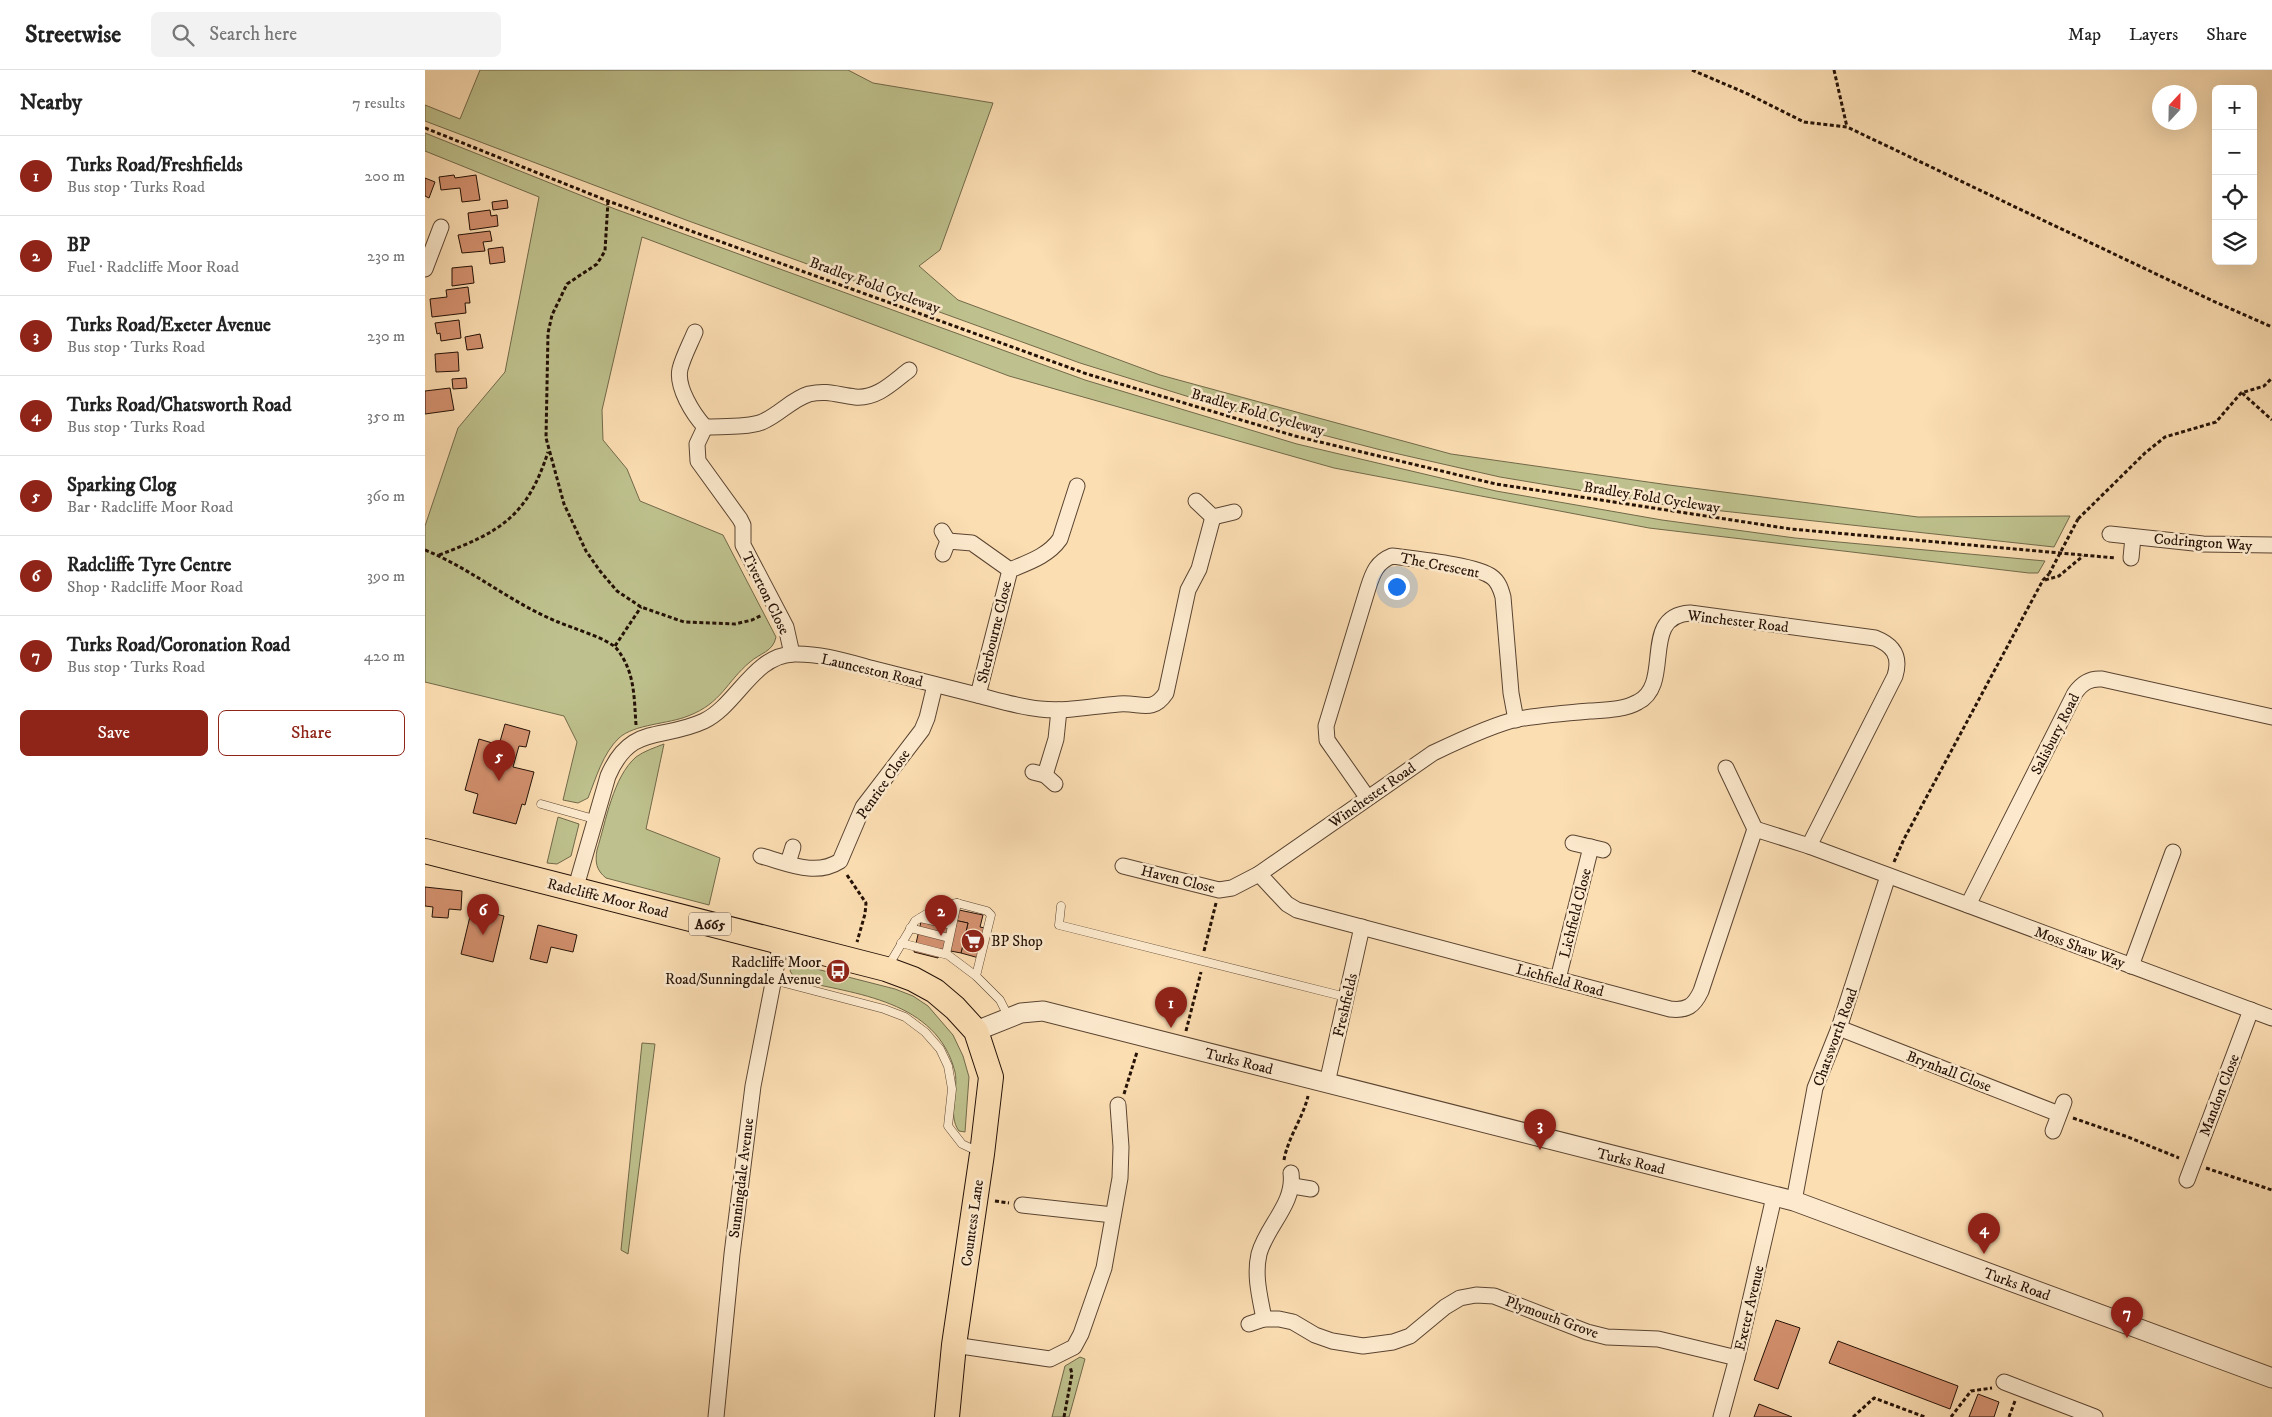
<!DOCTYPE html>
<html lang="en">
<head>
<meta charset="utf-8">
<style>
	:root { --surface:#fff; --page:#f2f2f2; --text:#222; --muted:#767676; --line:#e0e0e0; --accent:#8f2418 }
	body { margin:0; font-family:"IM FELL DW Pica",serif; background:var(--page); color:var(--text) }
	.controls { position:absolute; right:15px; top:15px; display:grid; overflow:hidden; border-radius:8px; box-shadow:0 5px 20px #0002 }
	.controls button { width:45px; height:45px; display:grid; place-items:center; padding:0; border:0; border-bottom:1px solid var(--line); background:var(--surface); color:var(--text); font:25px sans-serif }
	.compass { position:absolute; left:1727px; top:15px; width:45px; height:45px; border-radius:50%; background:var(--surface); box-shadow:0 5px 20px #0002; rotate:22deg }
	.you { position:absolute; left:971px; top:516px; width:18px; height:18px; margin:-12px; border:4px solid #fff; border-radius:50%; background:#1a73e8; box-shadow:0 0 0 8px #1a73e833 }
	.badge { display:grid; place-items:center; width:32px; height:32px; border-radius:50%; background:var(--accent); color:#fff; font-size:16px; font-weight:700 }
	.pin { position:absolute; translate:-50% -41px; filter:drop-shadow(0 1px 2px #0008) }
	.pin::after { content:''; position:absolute; top:26px; width:18px; height:15px; background:inherit; clip-path:polygon(0 0,100% 0,50% 100%) }
	.list { margin:0; padding:0; list-style:none }
	h2 { display:flex; justify-content:space-between; align-items:center; height:65px; margin:0; padding:0 20px; font-size:21px }
	h2 small { font-size:16px; font-weight:400; color:var(--muted) }
	.list li { display:grid; grid-template-columns:32px 1fr auto; gap:15px; align-items:center; box-sizing:border-box; height:80px; padding:0 20px; border-top:1px solid var(--line) }
	.list b { display:block; font-size:19px; white-space:nowrap }
	.list p { margin:0; font-size:16px; white-space:nowrap; color:var(--muted) }
	.list em { font-size:16px; font-style:normal; color:var(--muted) }
	.actions { display:flex; gap:10px; padding:15px 20px }
	.actions a { flex:1; padding:11px 0; border:1px solid var(--accent); border-radius:8px; text-align:center; font-size:18px; color:var(--accent) }
	.actions .main { background:var(--accent); color:#fff }
	.icon { flex:none; width:28px; height:28px; fill:none; stroke:currentColor; stroke-width:2; stroke-linecap:round; stroke-linejoin:round }
	.map { position:relative; flex:none; width:1847px; height:1347px; overflow:hidden }
	header { display:flex; align-items:center; gap:30px; box-sizing:border-box; height:70px; padding:0 25px; background:var(--surface); border-bottom:1px solid var(--line) }
	header strong { font-size:24px }
	nav { display:flex; gap:28px; margin-inline-start:auto; font-size:18px }
	.search { width:350px; height:45px; background:var(--page); display:flex; align-items:center; gap:12px; box-sizing:border-box; padding:0 18px; border-radius:8px; color:var(--muted); font-size:19px }
	main { display:flex }
	aside { flex:1; background:var(--surface) }
	.map>svg:first-child { display:block }
</style>
</head>
<body>
<header>
<strong>Streetwise</strong>
<div class="search"><svg class="icon" aria-label="search" viewBox="0 0 24 24"><circle cx="10" cy="10" r="6"/><path d="M15 15l6 6"/></svg>Search here</div>
<nav><a>Map</a><a>Layers</a><a>Share</a></nav>
</header>
<main>
<aside>
<h2>Nearby<small>7 results</small></h2>
<ul class="list">
<li><span class="badge">1</span><div><b>Turks Road/Freshfields</b><p>Bus stop · Turks Road</p></div><em>200 m</em></li>
<li><span class="badge">2</span><div><b>BP</b><p>Fuel · Radcliffe Moor Road</p></div><em>230 m</em></li>
<li><span class="badge">3</span><div><b>Turks Road/Exeter Avenue</b><p>Bus stop · Turks Road</p></div><em>230 m</em></li>
<li><span class="badge">4</span><div><b>Turks Road/Chatsworth Road</b><p>Bus stop · Turks Road</p></div><em>350 m</em></li>
<li><span class="badge">5</span><div><b>Sparking Clog</b><p>Bar · Radcliffe Moor Road</p></div><em>360 m</em></li>
<li><span class="badge">6</span><div><b>Radcliffe Tyre Centre</b><p>Shop · Radcliffe Moor Road</p></div><em>390 m</em></li>
<li><span class="badge">7</span><div><b>Turks Road/Coronation Road</b><p>Bus stop · Turks Road</p></div><em>420 m</em></li>
</ul>
<div class="actions"><a class="main">Save</a><a>Share</a></div>
</aside>
<div class="map">
<svg width="1847" height="1347" viewBox="0 0 1847 1347">
	<rect width="100%" height="100%" fill="#fcdeb3"/>
	<filter id="stains"><feTurbulence type="fractalNoise" baseFrequency=".004" numOctaves="4"/><feColorMatrix values="0 0 0 0 .2 0 0 0 0 .09 0 0 0 0 .02 0 0 0 .5 -.17"/></filter>
	<radialGradient id="worn" r=".72"><stop offset=".6" stop-color="#630" stop-opacity="0"/><stop offset="1" stop-color="#630" stop-opacity=".3"/></radialGradient>
	<!-- green -->
	<g fill="#bec18d" stroke="#71694a">
		<polygon points="55,0 423,0 448,13 568,33 515,180 494,196 533,230 735,305 1026,384 1244,415 1493,447 1645,446 1629,477 1242,435 1075,407 956,380 832,348 655,293 261,150 0,51 0,35 35,49"/>
		<path d="M0,63l190,76 470,171 212,64 199,47 166,29 133,18 250,23 -7,12h-9l-380,-45 -315,-60 -325,-92 -367,-139 -40,173 1,30 24,29 13,32 83,34 53,102c-3,15 -16,16 -26,25 -24,20 -28,41 -62,54 -19,8 -54,8 -69,22 -16,15 -23,40 -31,60l-10,5 -15,-3 14,-58 -13,-26 -139,-34v-156l33,-98 47,-56 34,-175 -114,-46z"/>
		<path d="M239,674l-18,85 74,29 -11,47 -103,-27c-10,-8 -11,-16 -9,-28 9,-29 16,-73 39,-93 8,-6 18,-9 28,-13z"/>
		<polygon points="133,747 154,754 146,786 132,794 122,793"/>
		<path d="M368,893l102,26 18,7 15,10 25,29 10,21 6,21 -4,55 -6,-1c-12,-16 0,-40 -4,-59 -18,-72 -100,-78 -159,-92l-6,-9z"/>
		<polygon points="217,973 230,974 203,1184 196,1180"/>
		<polygon points="655,1287 660,1289 644,1347 627,1347 640,1296"/>
	</g>
	<!-- building -->
	<g fill="#d4916f" stroke="#241106">
		<polygon points="29,105 30,108 51,105 55,130 37,132 35,118 16,120 14,107"/>
		<polygon points="0,108 10,112 4,128 0,126"/>
		<polygon points="82,130 83,138 68,140 67,132"/>
		<polygon points="65,140 66,146 72,145 73,156 45,160 43,143"/>
		<polygon points="65,161 67,171 58,172 60,181 37,183 33,165"/>
		<polygon points="78,177 80,192 65,194 63,179"/>
		<polygon points="47,196 49,213 27,216 27,198"/>
		<polygon points="43,217 45,233 40,233 41,243 7,247 5,229 22,227 21,220"/>
		<polygon points="34,250 36,268 16,271 15,263 12,264 10,253"/>
		<polygon points="55,264 58,278 42,280 40,267"/>
		<polygon points="33,282 34,301 11,302 10,284"/>
		<polygon points="41,308 42,318 28,319 27,309"/>
		<polygon points="25,318 29,340 0,344 0,321"/>
		<polygon points="80,654 105,661 101,677 94,676 88,697 109,702 100,735 97,734 91,754 48,743 53,724 40,720 54,669 74,675"/>
		<polygon points="0,817 37,821 36,840 24,839 23,848 7,847 8,837 0,836"/>
		<polygon points="47,838 79,846 68,892 36,884"/>
		<polygon points="534,840 558,845 555,857 560,858 554,888 536,883 543,853 532,851"/>
		<polygon points="498,843 543,853 536,883 515,879 513,888 489,882"/>
		<polygon points="113,855 152,865 148,882 126,877 122,893 105,889"/>
		<polygon points="1351,1250 1375,1258 1353,1319 1329,1310"/>
		<polygon points="1413,1271 1533,1316 1525,1339 1404,1293"/>
		<polygon points="1553,1324 1574,1332 1569,1347 1544,1347"/>
		<polygon points="1334,1334 1367,1347 1329,1347"/>
	</g>
	<g fill="none" stroke-linecap="round" stroke-linejoin="round">
		<!-- service casing -->
		<g stroke="#5a4431" stroke-width="9">
			<g id="service">
				<polyline points="116,734 169,749"/>
				<polyline points="636,836 634,855 921,927"/>
				<polyline points="495,848 527,855"/>
				<polyline points="485,858 524,868"/>
				<polyline points="476,873 523,885 551,906"/>
				<polyline points="521,884 532,833"/>
				<polyline points="462,898 490,851 511,838 532,833 562,841 566,845 551,906 575,930 584,948"/>
				<polyline points="348,910 459,939 480,947 500,962 515,979 523,996 527,1019 523,1056 537,1074 554,1082"/>
			</g>
		</g>
		<!-- minor casing -->
		<g stroke="#5a4431" stroke-width="17">
			<g id="minor">
				<polyline points="0,199 16,157"/>
				<path d="M270,262c-5,12 -12,25 -15,37 -4,18 13,45 25,58l-8,17 1,17 42,58 3,6v20l43,82 6,27"/>
				<path d="M280,357c18,-1 40,1 57,-5 17,-7 30,-23 47,-28 19,-4 28,1 46,3 22,2 37,-14 54,-27"/>
				<polyline points="771,431 788,447 809,442"/>
				<polyline points="517,461 523,471 518,484"/>
				<polyline points="1685,464 1778,474 1847,475"/>
				<polyline points="523,471 547,473 585,500"/>
				<polyline points="1706,488 1708,467"/>
				<path d="M553,625l32,-125c19,-8 38,-14 50,-31l17,-53"/>
				<polyline points="1301,698 1330,759"/>
				<polyline points="608,702 620,705 630,714"/>
				<polyline points="620,705 631,669 634,640"/>
				<path d="M942,727l-40,-57 -1,-14 42,-138c5,-16 9,-26 24,-32 22,3 85,9 100,21 7,5 9,13 11,20l8,96 5,27"/>
				<polyline points="1330,759 1384,776 1847,948"/>
				<polyline points="1148,773 1178,780"/>
				<path d="M336,786c27,7 54,21 79,5l23,-54 59,-77 5,-12 8,-33"/>
				<polyline points="363,793 368,777"/>
				<path d="M698,796l96,24 13,-2 27,-14 174,-121c23,-11 61,-29 85,-34 24,-4 48,-6 72,-8 16,-1 34,-1 48,-9 36,-18 1,-86 52,-89l185,25c18,7 26,18 20,38l-86,170"/>
				<path d="M834,804l28,30 10,6 373,99c17,2 24,-3 31,-18l54,-162"/>
				<path d="M150,820l33,-114c23,-53 53,-35 96,-55 33,-16 49,-65 89,-67 27,-1 55,8 81,15 36,9 71,18 107,27 19,5 39,11 59,13 27,3 52,-3 79,-5 21,-2 33,10 47,-11l22,-103 11,-21 14,-52"/>
				<path d="M1543,835l107,-212c7,-10 15,-15 27,-14l170,38"/>
				<polyline points="1706,896 1748,782"/>
				<polyline points="1133,909 1166,777"/>
				<polyline points="1414,958 1634,1044"/>
				<polyline points="902,1013 937,857"/>
				<polyline points="1628,1061 1639,1032"/>
				<polyline points="1762,1110 1826,940"/>
				<polyline points="868,1116 886,1119"/>
				<polyline points="1369,1131 1390,1018 1414,958 1463,806"/>
				<polyline points="597,1135 688,1145"/>
				<path d="M839,1249c-4,-22 -10,-43 -5,-65 8,-29 36,-50 32,-81"/>
				<polyline points="824,1254 839,1249 854,1249 868,1252 890,1265 907,1271 938,1276 968,1272 985,1266 1020,1237 1035,1228 1051,1225 1069,1226 1162,1262 1182,1267 1233,1269 1312,1288"/>
				<polyline points="529,1275 625,1289 649,1277 656,1264 679,1198 695,1108 696,1077 693,1035"/>
				<polyline points="1579,1312 1670,1347"/>
				<polyline points="291,1347 307,1184 328,1016 356,872"/>
				<polyline points="1296,1347 1312,1288 1349,1127"/>
			</g>
		</g>
		<!-- tertiary casing -->
		<g stroke="#5a4431" stroke-width="21">
			<polyline id="tertiary" points="551,961 596,943 618,941 1369,1131 1847,1308"/>
		</g>
		<!-- primary casing -->
		<g stroke="#241106" stroke-width="26">
			<polyline id="primary" points="0,781 461,899 488,909 510,921 530,938 551,961 566,1007 557,1084 529,1275 522,1347"/>
		</g>
		<!-- path -->
		<g stroke="#241106" stroke-width="3" stroke-dasharray="4 2.5" stroke-linecap="butt">
			<polyline points="1267,0 1323,24 1379,52 1422,57 1788,231 1847,257"/>
			<polyline points="1409,0 1422,57"/>
			<polyline points="0,58 183,131 662,304 870,366 1071,414 1366,459 1691,488"/>
			<polyline points="183,131 180,181 172,194 142,214 127,245 123,263 121,368 139,434 161,481 175,501 192,521 216,537 259,552 310,554 327,550 337,545"/>
			<polyline points="1817,323 1847,350"/>
			<polyline points="1653,449 1720,383 1740,367 1791,352 1816,323 1839,316 1847,308"/>
			<path d="M0,480c47,19 86,53 133,72 14,6 51,17 59,27 18,23 17,48 19,76"/>
			<path d="M14,485c61,-23 88,-38 109,-103"/>
			<polyline points="1620,510 1634,506 1658,486"/>
			<polyline points="190,576 216,537"/>
			<polyline points="1469,792 1479,769 1618,510 1624,504"/>
			<polyline points="422,805 441,833 440,844 432,872"/>
			<polyline points="779,881 791,833"/>
			<polyline points="761,961 776,902"/>
			<polyline points="699,1024 712,982"/>
			<polyline points="1648,1048 1703,1067 1754,1088"/>
			<path d="M859,1090c4,-23 19,-42 24,-64"/>
			<polyline points="1781,1098 1847,1120"/>
			<polyline points="570,1131 584,1133"/>
			<polyline points="639,1347 647,1304 645,1296"/>
			<polyline points="1428,1347 1449,1328 1500,1347"/>
			<polyline points="1526,1347 1546,1321 1567,1318"/>
			<polyline points="1584,1347 1590,1331"/>
		</g>
		<!-- service -->
		<use href="#service" stroke="#fdeace" stroke-width="8"/>
		<!-- minor -->
		<use href="#minor" stroke="#fdeace" stroke-width="15"/>
		<!-- tertiary -->
		<use href="#tertiary" stroke="#fdeace" stroke-width="19"/>
		<!-- primary -->
		<use href="#primary" stroke="#fcdeb3" stroke-width="24"/>
		<!-- path-bridge -->
		<polyline stroke="#241106" stroke-width="3" stroke-dasharray="4 2.5" stroke-linecap="butt" points="1624,504 1653,449"/>
	</g>
	<!-- icons -->
	<defs>
		<g id="supermarket-disc" transform="scale(1.25)"><circle r="9.5" fill="#8f2418" stroke="#fdeace"/><path d="M-6-5.5h2.5l.6 2H6L4.5 2H-2.5L-4.4-4H-6ZM-1.5 3.2a1.3 1.3 0 1 0 .1 0ZM3 3.2a1.3 1.3 0 1 0 .1 0Z" fill="#fff"/></g>
		<g id="bus-disc" transform="scale(1.25)"><circle r="9.5" fill="#8f2418" stroke="#fdeace"/><path d="M-5-6H5V4H4V6H2V4H-2V6H-4V4H-5ZM-3.5-4V0h7V-4ZM-3.5 1.2v1.5H-2V1.2ZM2 1.2v1.5H3.5V1.2Z" fill="#fff"/></g>
	</defs>
	<g fill-rule="evenodd">
		<use href="#supermarket-disc" x="548" y="871"/>
		<use href="#bus-disc" x="413" y="901"/>
	</g>
	<g text-anchor="middle" stroke-width="5" stroke-linejoin="round" paint-order="stroke">
		<!-- shield labels -->
		<rect fill="#fdeace" stroke="#655242" stroke-width="1" x="264" y="842.5" width="42" height="23" rx="4"/>
		<g font-size="14" font-weight="bold" fill="#241106">
			<text x="285" y="859">A665</text>
		</g>
		<!-- street labels -->
		<g font-size="15" fill="#241106" stroke="#fdeace">
			<text transform="translate(450 215) rotate(20)" y="5">Bradley Fold Cycleway</text>
			<text transform="translate(833 342) rotate(16)" y="5">Bradley Fold Cycleway</text>
			<text transform="translate(1227 427) rotate(9)" y="5">Bradley Fold Cycleway</text>
			<text transform="translate(1778 472) rotate(4)" y="5">Codrington Way</text>
			<text transform="translate(1015 495) rotate(11)" y="5">The Crescent</text>
			<text transform="translate(341 523) rotate(64)" y="5">Tiverton Close</text>
			<text transform="translate(1313 551) rotate(7)" y="5">Winchester Road</text>
			<text transform="translate(569 562) rotate(-76)" y="5">Sherbourne Close</text>
			<text transform="translate(447 600) rotate(13)" y="5">Launceston Road</text>
			<text transform="translate(1630 664) rotate(-63)" y="5">Salisbury Road</text>
			<text transform="translate(458 714) rotate(-55)" y="5">Penrice Close</text>
			<text transform="translate(947 725) rotate(-35)" y="5">Winchester Road</text>
			<text transform="translate(753 809) rotate(14)" y="5">Haven Close</text>
			<text transform="translate(183 828) rotate(14)" y="5">Radcliffe Moor Road</text>
			<text transform="translate(1150 843) rotate(-76)" y="5">Lichfield Close</text>
			<text transform="translate(1655 877) rotate(20)" y="5">Moss Shaw Way</text>
			<text transform="translate(1135 910) rotate(15)" y="5">Lichfield Road</text>
			<text transform="translate(920 935) rotate(-77)" y="5">Freshfields</text>
			<text transform="translate(1410 967) rotate(-70)" y="5">Chatsworth Road</text>
			<text transform="translate(814 991) rotate(14)" y="5">Turks Road</text>
			<text transform="translate(1524 1001) rotate(21)" y="5">Brynhall Close</text>
			<text transform="translate(1794 1025) rotate(-69)" y="5">Mandon Close</text>
			<text transform="translate(1206 1091) rotate(14)" y="5">Turks Road</text>
			<text transform="translate(316 1108) rotate(-83)" y="5">Sunningdale Avenue</text>
			<text transform="translate(547 1153) rotate(-82)" y="5">Countess Lane</text>
			<text transform="translate(1592 1214) rotate(20)" y="5">Turks Road</text>
			<text transform="translate(1324 1238) rotate(-77)" y="5">Exeter Avenue</text>
			<text transform="translate(1127 1247) rotate(20)" y="5">Plymouth Grove</text>
		</g>
		<!-- poi labels -->
		<g font-size="15" fill="#241106" stroke="#fdeace" text-anchor="start">
			<text x="566" y="876">BP Shop</text>
			<text x="396" y="897" text-anchor="end">Radcliffe Moor<tspan x="396" dy="17">Road/Sunningdale Avenue</tspan></text>
		</g>
	</g>
	<rect width="100%" height="100%" filter="url(#stains)"/>
	<rect width="100%" height="100%" fill="url(#worn)"/>
</svg>
<div class="controls">
<button>+</button>
<button>−</button>
<button><svg class="icon" aria-label="locate" viewBox="0 0 24 24"><circle cx="12" cy="12" r="6"/><path d="M12 2v4M12 18v4M2 12h4M18 12h4"/></svg></button>
<button><svg class="icon" aria-label="layers" viewBox="0 0 24 24"><path d="M12 4l9 5-9 5-9-5zM3 14l9 5 9-5"/></svg></button>
</div>
<svg class="compass" viewBox="-18 -18 36 36"><path d="M0-13l5 13h-10z" fill="#e53935"/><path d="M0 13l5-13h-10z" fill="#767676"/></svg>
<div class="you"></div>
<div class="pin badge" style="left:746px;top:958px">1</div>
<div class="pin badge" style="left:516px;top:866px">2</div>
<div class="pin badge" style="left:1115px;top:1080px">3</div>
<div class="pin badge" style="left:1559px;top:1184px">4</div>
<div class="pin badge" style="left:74px;top:711px">5</div>
<div class="pin badge" style="left:58px;top:865px">6</div>
<div class="pin badge" style="left:1702px;top:1268px">7</div>
</div>
</main>
</body>
</html>
